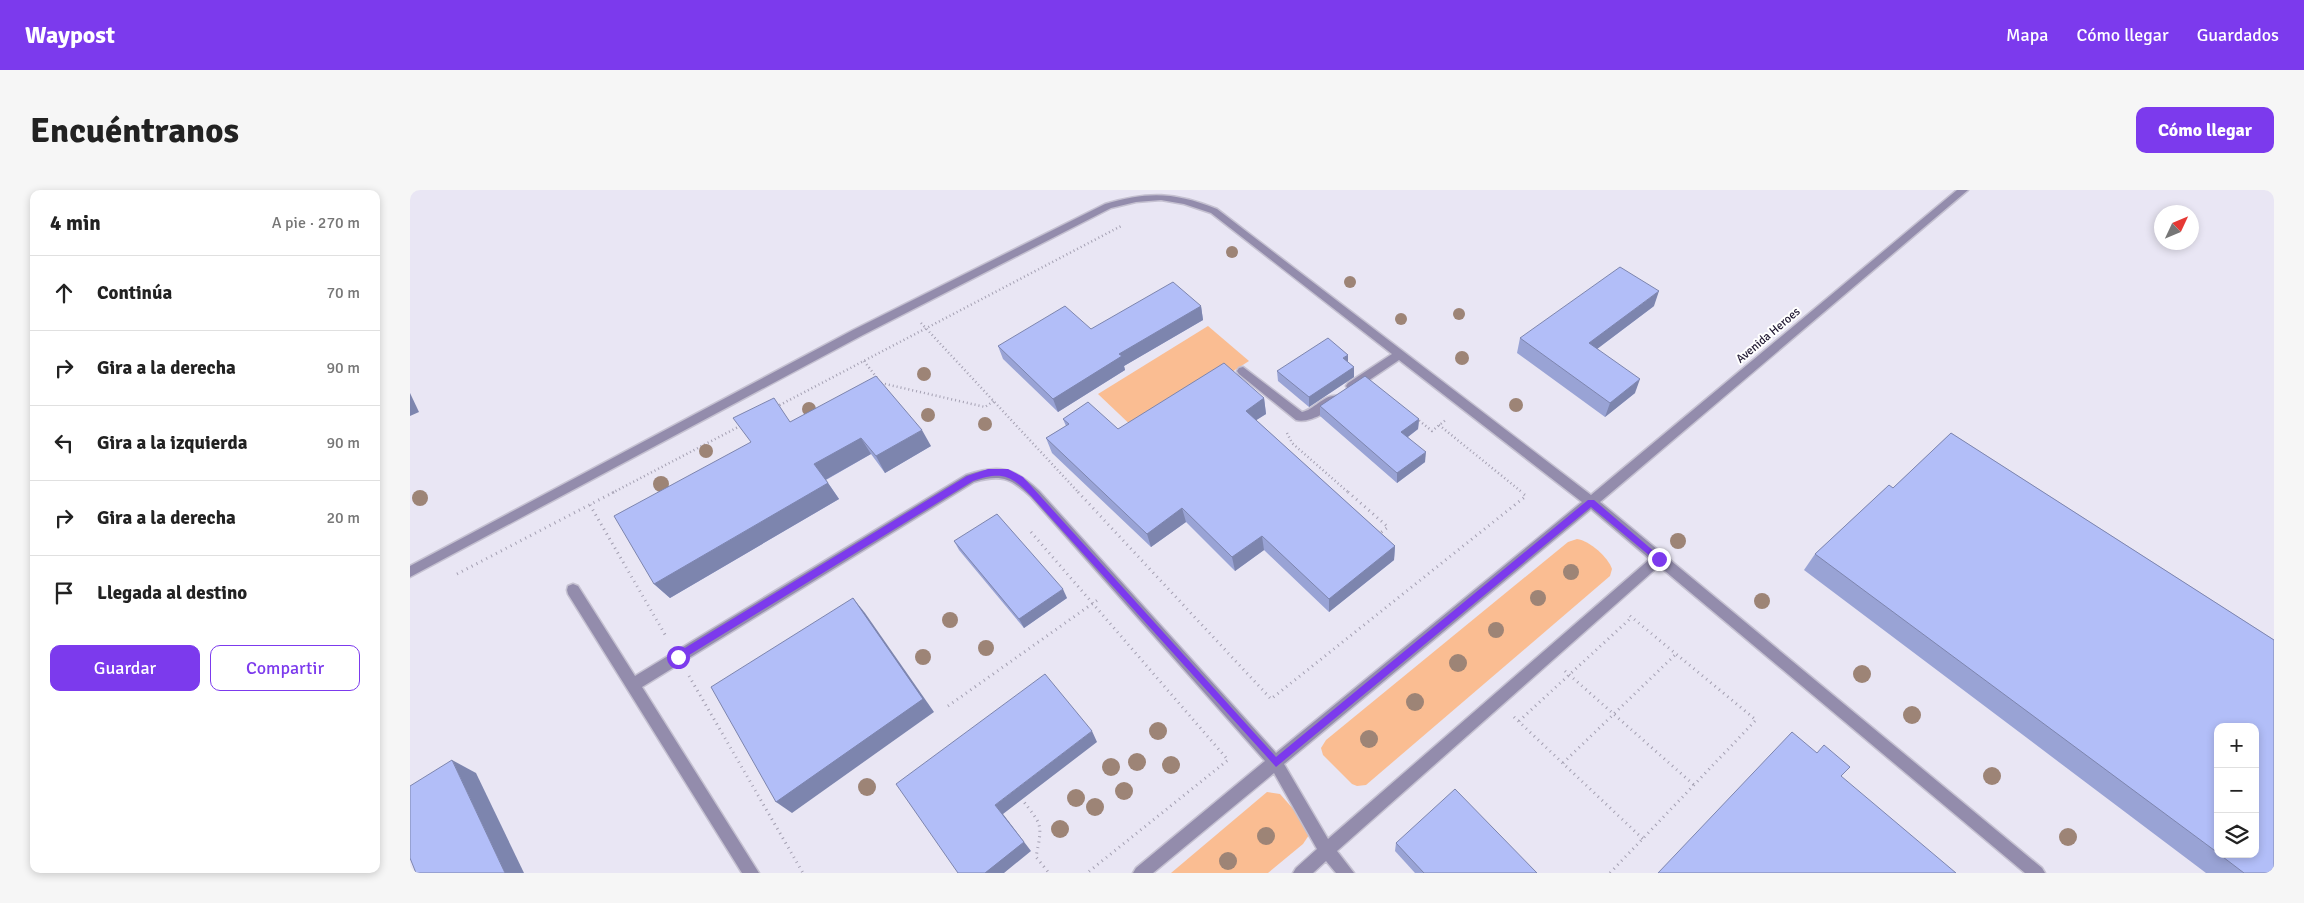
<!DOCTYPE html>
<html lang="es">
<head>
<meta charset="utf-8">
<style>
	:root { --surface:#fff; --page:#f6f6f6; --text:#222; --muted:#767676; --line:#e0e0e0; --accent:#7c3aed }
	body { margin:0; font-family:Signika,sans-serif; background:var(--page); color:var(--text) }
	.controls { position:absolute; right:15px; bottom:15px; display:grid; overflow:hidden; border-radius:10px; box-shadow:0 2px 8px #0003 }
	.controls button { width:45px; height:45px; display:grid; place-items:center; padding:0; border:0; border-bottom:1px solid var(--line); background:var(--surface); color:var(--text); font:25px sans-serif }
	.compass { position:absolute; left:1744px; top:15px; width:45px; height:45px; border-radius:50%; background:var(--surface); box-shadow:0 2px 8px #0003; rotate:46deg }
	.stop { position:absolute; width:15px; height:15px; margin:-11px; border:4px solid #7c3aed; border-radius:50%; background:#fff }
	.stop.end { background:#7c3aed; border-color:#fff; box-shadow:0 1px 5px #0008 }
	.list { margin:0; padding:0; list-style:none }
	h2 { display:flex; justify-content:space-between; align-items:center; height:65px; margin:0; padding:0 20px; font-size:21px }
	h2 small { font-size:16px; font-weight:400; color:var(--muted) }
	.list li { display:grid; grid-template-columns:32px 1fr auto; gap:15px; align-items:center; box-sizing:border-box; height:75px; padding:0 20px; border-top:1px solid var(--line) }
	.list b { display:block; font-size:19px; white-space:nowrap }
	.list em { font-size:16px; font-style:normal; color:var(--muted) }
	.actions { display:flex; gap:10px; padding:15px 20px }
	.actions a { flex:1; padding:11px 0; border:1px solid var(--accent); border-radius:10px; text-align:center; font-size:18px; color:var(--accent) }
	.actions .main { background:var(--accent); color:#fff }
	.icon { flex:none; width:28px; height:28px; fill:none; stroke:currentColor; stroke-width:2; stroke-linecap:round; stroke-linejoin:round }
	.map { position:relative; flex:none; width:1864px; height:683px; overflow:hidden; border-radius:10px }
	header { display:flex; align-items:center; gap:30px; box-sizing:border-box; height:70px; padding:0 25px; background:var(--accent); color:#fff }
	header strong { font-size:24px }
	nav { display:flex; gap:28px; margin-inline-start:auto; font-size:18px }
	.intro { display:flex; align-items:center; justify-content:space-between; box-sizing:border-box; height:120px; padding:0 30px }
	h1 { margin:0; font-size:35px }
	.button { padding:12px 22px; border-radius:10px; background:var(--accent); color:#fff; font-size:18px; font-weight:700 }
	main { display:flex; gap:30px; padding:0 30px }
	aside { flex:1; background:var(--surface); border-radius:10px; box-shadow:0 2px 8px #0003 }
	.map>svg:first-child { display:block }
</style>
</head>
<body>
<header>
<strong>Waypost</strong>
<nav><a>Mapa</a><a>Cómo llegar</a><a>Guardados</a></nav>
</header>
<div class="intro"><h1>Encuéntranos</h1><a class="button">Cómo llegar</a></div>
<main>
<aside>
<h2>4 min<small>A pie · 270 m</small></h2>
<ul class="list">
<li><svg class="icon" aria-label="ahead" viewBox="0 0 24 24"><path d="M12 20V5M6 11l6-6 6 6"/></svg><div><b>Continúa</b></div><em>70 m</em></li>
<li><svg class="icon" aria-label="right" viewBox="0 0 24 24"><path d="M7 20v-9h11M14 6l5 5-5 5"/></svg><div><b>Gira a la derecha</b></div><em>90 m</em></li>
<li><svg class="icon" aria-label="left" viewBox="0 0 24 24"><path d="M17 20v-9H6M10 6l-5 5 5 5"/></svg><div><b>Gira a la izquierda</b></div><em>90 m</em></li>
<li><svg class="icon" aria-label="right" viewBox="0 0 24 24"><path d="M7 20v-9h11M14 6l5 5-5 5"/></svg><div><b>Gira a la derecha</b></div><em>20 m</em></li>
<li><svg class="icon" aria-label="arrive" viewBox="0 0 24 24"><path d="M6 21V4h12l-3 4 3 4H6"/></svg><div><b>Llegada al destino</b></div></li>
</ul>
<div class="actions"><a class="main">Guardar</a><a>Compartir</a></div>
</aside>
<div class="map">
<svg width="1864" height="683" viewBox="0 0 1864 683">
	<rect width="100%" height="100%" fill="#e9e6f4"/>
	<!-- green -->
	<g fill="#fabd92">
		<polygon points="798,136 839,171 728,242 688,204"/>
		<path d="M1167,349c13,2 31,18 35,30l-2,7 -244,209 -9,1 -5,-2 -29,-29 -2,-7 5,-8 242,-198z"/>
		<polygon points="857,602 870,604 892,629 899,639 899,645 893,654 858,683 761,683"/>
	</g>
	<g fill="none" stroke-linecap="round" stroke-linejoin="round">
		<!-- service casing -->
		<g stroke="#c5c1d1" stroke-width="3">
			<g id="service">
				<path d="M1547,0h11l-368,312 442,366 3,5h-20l-366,-307 -322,285 17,22h-18l-10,-12 -13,12h-20l3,-5 21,-19 -43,-76 -121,100h-20l3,-5 129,-107 -234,-264c-20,-19 -30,-23 -57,-15l-332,205 117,186h-17l-174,-279 -1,-4 1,-4 5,-2 5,2 57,90 331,-201c32,-11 48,-8 73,16l237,262 306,-251 -183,-142 -43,29h-8l-2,-3 2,-3 44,-29 -181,-141 -27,-9 -23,-4 -25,2 -25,6 -250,128 -451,241v-11l443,-236 252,-126c43,-13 70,-12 112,5l374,286zM1181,319l59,50 -322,280 -44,-75z"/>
				<path d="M833,177l59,45c12,-2 23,-19 36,-16l2,3c-7,11 -31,25 -44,21l-57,-46 -2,-3 2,-3z"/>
			</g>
		</g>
		<!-- path-far1 -->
		<g stroke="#a4a0b2" stroke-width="2.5" stroke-dasharray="1 3" stroke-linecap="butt">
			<polyline points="511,133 669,303"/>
			<polyline points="454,171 467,188"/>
			<polyline points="471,193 575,217 584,211"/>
			<polyline points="366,217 713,35"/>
			<polyline points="1006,228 1022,241 1037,229"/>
			<polyline points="1029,235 1113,303"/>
			<polyline points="877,243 882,253 939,303"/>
			<polyline points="202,303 332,235"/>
		</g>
		<!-- path -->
		<g stroke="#a4a0b2" stroke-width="3" stroke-dasharray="1 4.5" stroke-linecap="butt">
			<polyline points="668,302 861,509 1116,306 1111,302"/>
			<polyline points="938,302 978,337 969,344"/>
			<polyline points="180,315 257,448"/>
			<polyline points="621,342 818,570 677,683"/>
			<polyline points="47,384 204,302"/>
			<polyline points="1155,481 1284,595"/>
			<polyline points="279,486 393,683"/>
			<polyline points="538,516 689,409"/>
			<polyline points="1104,527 1233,649"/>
			<polyline points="1109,531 1222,427"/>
			<polyline points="1153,573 1266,464"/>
			<path d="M611,608c21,28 22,24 15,59l13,16"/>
			<polyline points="1200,683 1346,530 1219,425"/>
		</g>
		<!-- service -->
		<use href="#service" fill="#938cac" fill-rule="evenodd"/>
	</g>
	<!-- trees -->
	<g fill="#9d8476">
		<circle cx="822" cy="62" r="6"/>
		<circle cx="940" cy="92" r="6"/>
		<circle cx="1049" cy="124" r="6"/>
		<circle cx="991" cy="129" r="6"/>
		<circle cx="1052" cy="168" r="7"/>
		<circle cx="514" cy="184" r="7"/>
		<circle cx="1106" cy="215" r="7"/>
		<circle cx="399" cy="219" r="7"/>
		<circle cx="518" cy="225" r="7"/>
		<circle cx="575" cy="234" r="7"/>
		<circle cx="296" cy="261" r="7"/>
		<circle cx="251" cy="294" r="8"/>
		<circle cx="10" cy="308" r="8"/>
		<circle cx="1268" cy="351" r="8"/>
		<circle cx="1161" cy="382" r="8"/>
		<circle cx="1128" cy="408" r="8"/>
		<circle cx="1352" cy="411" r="8"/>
		<circle cx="540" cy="430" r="8"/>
		<circle cx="1086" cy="440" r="8"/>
		<circle cx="576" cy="458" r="8"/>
		<circle cx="513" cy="467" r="8"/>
		<circle cx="1048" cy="473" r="9"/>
		<circle cx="1452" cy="484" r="9"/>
		<circle cx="1005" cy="512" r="9"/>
		<circle cx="1502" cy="525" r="9"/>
		<circle cx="748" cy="541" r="9"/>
		<circle cx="959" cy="549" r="9"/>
		<circle cx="727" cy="572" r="9"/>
		<circle cx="761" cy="575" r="9"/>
		<circle cx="701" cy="577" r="9"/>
		<circle cx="1582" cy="586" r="9"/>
		<circle cx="457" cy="597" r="9"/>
		<circle cx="714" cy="601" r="9"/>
		<circle cx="666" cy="608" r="9"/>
		<circle cx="685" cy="617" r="9"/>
		<circle cx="650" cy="639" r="9"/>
		<circle cx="856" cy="646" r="9"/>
		<circle cx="1658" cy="647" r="9"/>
		<circle cx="818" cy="671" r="9"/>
	</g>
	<!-- wall -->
	<g fill="#99a3d5" fill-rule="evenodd">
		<polygon points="791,116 793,130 714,176 715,180 648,222 593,169 588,156 681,139"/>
		<polygon points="1244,116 1187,159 1225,203 1195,227 1107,163 1110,148"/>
		<polygon points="938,172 944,177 944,187 899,217 868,191 867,181"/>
		<polygon points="854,208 856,224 846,230 985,356 984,370 919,422 854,360 825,381 776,332 741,357 642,263 636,248 656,236 653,229 708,239"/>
		<polygon points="910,216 1009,229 1008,239 998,247 1015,272 987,293 910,226"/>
		<polygon points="380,232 521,256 475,283 461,264 416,290 429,309 260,408 244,394"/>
		<path d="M1541,243l323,207v233h-68l-402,-303 11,-16 74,-69 4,3zM1808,537h37v127h-37z"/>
		<polygon points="544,351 657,408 614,438 549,360"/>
		<polygon points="986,653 1127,683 1005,683 985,661"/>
	</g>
	<!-- shaded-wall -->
	<g fill="#7d85ae">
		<polygon points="1249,101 1244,116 1175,168 1179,153"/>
		<polygon points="791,116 793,130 714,176 715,180 648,222 643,209 709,164"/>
		<polygon points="938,165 938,175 933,168"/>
		<polygon points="944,177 944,187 899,217 899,207"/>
		<polygon points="1230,189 1225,203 1195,227 1200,213"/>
		<polygon points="0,203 9,222 0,226"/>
		<polygon points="854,208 856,224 837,236 836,221"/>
		<polygon points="1009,229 1008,239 991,252 991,242"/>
		<polygon points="512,240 521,256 475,283 466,266"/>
		<polygon points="451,248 461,264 415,290 404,274"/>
		<polygon points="1016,262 1015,272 987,293 987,283"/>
		<polygon points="418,293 429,309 260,408 244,394"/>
		<polygon points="772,318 776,332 741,357 737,344"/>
		<polygon points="852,346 854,360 825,381 822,367"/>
		<polygon points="985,356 984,370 919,422 919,409"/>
		<polygon points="653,399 657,408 614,438 609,429"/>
		<polygon points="443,408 455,423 524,522 382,623 366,612"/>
		<polygon points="682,541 687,552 593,624 621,661 594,683 575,683 585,615"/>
		<polygon points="42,570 66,583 114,683 95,683"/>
	</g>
	<!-- building -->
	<g fill="#b2bef8" stroke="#7d85ae">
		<polygon points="1210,77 1249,101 1179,153 1230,189 1200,213 1110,148"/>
		<polygon points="763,92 791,116 709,164 712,166 643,209 588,156 655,116 681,139"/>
		<polygon points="918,148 938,165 933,168 944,177 899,207 867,181"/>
		<polygon points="814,173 854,208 836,221 985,356 919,409 852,346 822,367 772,318 737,344 636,248 659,234 653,229 678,212 708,239"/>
		<polygon points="466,186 512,240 466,266 451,248 404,274 418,293 244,394 204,326 341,252 323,228 364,208 380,232"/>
		<polygon points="955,186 1009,229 991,242 1016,262 987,283 910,216"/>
		<polygon points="1541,243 1864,450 1864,683 1834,683 1809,664 1845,664 1845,537 1808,537 1808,663 1405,364 1479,295 1483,298"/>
		<polygon points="587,324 653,399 609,429 544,351"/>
		<polygon points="443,408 513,509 366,612 301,497"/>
		<polygon points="635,484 682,541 585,615 614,652 575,683 548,683 486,594"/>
		<polygon points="1382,542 1407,563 1414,555 1440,577 1431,586 1546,683 1248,683"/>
		<polygon points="42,570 95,683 6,683 0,668 0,596"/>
		<polygon points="1045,599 1127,683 1014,683 986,653"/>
	</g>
	<!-- route -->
	<path fill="#7c3aed" d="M578,279h20l15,8 253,280 312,-257h6l69,59 -1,2h-6l-65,-54 -315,260 -244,-270c-21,-22 -30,-26 -59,-16l-292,179h-6v-6l292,-178z"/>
	<g text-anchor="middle" stroke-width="4" stroke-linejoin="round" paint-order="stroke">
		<!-- street labels -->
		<g font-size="12" fill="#1f1731" stroke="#fff">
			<text transform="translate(1358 145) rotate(-40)" y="4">Avenida Heroes</text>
		</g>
	</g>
</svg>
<div class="controls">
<button>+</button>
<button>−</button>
<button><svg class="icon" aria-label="layers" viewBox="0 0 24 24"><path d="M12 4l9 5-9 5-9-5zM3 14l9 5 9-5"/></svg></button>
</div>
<svg class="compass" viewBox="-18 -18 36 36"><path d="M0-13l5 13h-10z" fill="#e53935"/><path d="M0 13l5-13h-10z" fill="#767676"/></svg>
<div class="stop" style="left:268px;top:467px"></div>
<div class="stop end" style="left:1249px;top:369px"></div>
</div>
</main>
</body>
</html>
